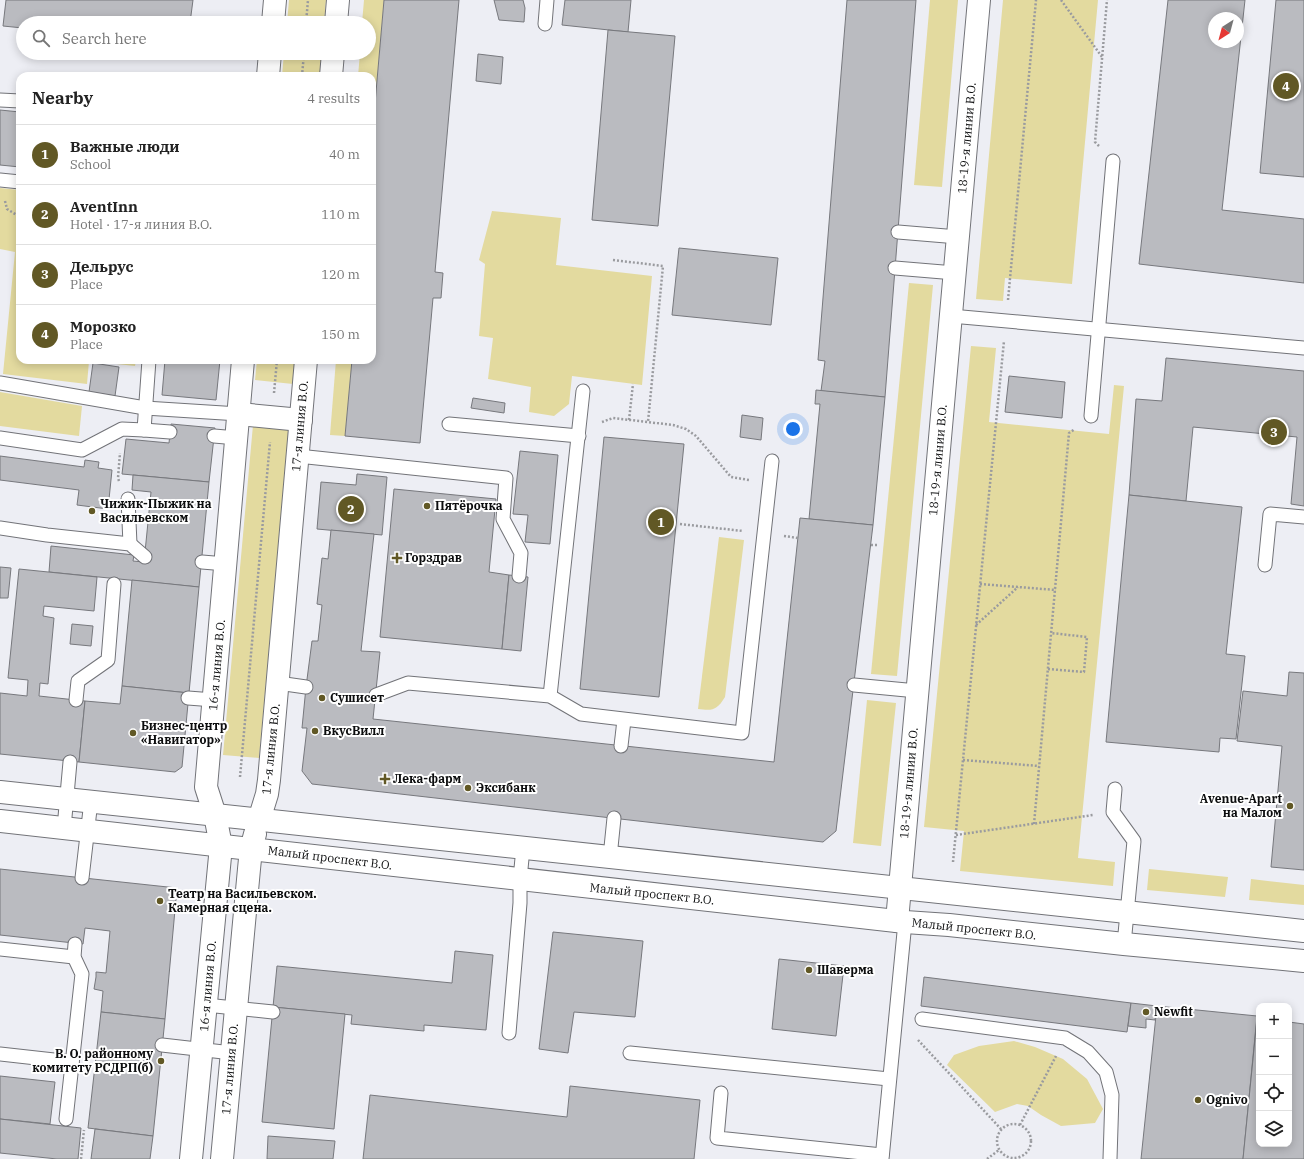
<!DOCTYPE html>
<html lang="en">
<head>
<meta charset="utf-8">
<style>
	:root { --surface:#fff; --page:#f6f6f6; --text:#222; --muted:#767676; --line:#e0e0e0; --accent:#615825 }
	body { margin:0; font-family:"IBM Plex Serif",serif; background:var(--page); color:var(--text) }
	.controls { position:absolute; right:12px; bottom:12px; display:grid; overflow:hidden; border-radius:8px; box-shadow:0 2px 10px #0003 }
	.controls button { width:36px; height:36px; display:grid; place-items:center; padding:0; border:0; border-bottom:1px solid var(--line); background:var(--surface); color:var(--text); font:20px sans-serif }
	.compass { position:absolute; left:1208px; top:12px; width:36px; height:36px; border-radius:50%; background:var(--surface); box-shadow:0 2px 10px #0003; rotate:216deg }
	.you { position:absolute; left:793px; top:429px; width:14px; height:14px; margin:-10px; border:3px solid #fff; border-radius:50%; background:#1a73e8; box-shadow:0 0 0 6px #1a73e833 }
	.badge { display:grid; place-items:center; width:26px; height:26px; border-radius:50%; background:var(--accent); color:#fff; font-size:13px; font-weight:700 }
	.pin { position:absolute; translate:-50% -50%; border:2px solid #fff; box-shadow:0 1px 4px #0006 }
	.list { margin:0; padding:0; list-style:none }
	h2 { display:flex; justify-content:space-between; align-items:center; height:52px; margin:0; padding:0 16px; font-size:17px }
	h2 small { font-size:13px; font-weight:400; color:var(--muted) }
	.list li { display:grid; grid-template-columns:26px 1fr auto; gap:12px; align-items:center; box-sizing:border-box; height:60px; padding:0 16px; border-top:1px solid var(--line) }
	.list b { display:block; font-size:15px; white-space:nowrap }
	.list p { margin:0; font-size:13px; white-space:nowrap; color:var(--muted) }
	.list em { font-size:13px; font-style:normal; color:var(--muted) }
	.icon { flex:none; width:22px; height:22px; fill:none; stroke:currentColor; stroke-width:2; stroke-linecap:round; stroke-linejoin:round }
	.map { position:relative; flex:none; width:1304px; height:1159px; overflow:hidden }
	.search { position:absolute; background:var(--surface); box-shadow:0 2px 10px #0003; left:16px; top:16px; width:360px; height:44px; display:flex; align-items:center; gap:10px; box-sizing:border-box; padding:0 14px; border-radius:22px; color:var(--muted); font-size:15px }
	.panel { position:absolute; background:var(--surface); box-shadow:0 2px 10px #0003; left:16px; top:72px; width:360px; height:292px; border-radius:12px }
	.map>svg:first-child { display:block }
</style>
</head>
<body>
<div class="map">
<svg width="1304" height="1159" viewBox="0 0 1304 1159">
	<rect width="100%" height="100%" fill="#edeef4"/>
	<!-- green -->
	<g fill="#e3da9f">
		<polygon points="289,0 326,0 324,23 287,23"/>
		<polygon points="364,0 384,0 372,138 372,76 358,76 360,53 369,53 369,23 362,23"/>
		<polygon points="930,0 958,0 942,187 914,185"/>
		<polygon points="1003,0 1098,0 1072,284 1005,278 1003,301 976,299"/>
		<polygon points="284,53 322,53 320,76 282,76"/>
		<polygon points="0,188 20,190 20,360 136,360 135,366 89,361 87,384 3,374 15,252 0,249"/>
		<polygon points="492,211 561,218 556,265 652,276 642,385 572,376 569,404 554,416 529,412 531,387 488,379 493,338 479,336 485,264 479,260"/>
		<polygon points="909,283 933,285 897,676 871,674"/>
		<polygon points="971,346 996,348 989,422 1109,434 1114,385 1124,386 1078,858 1115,862 1113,886 960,871 964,831 924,827"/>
		<polygon points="257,360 295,360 293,384 255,380"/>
		<polygon points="336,360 352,360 345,436 330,435"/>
		<polygon points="0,392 82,406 79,436 0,426"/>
		<polygon points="253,425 289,429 259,758 223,755"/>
		<path d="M719,537l25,3 -19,157c-8,13 -12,14 -27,12z"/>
		<polygon points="867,700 896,703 881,846 853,843"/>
		<polygon points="1149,869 1228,877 1225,897 1147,890"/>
		<polygon points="1251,879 1304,885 1304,905 1249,900"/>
		<polygon points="1014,1041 1035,1047 1063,1059 1087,1079 1103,1109 1095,1123 1061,1126 1041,1115 1028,1106 1017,1104 995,1112 947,1065 954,1055 979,1046"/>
	</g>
	<!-- building -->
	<g fill="#babbc0" stroke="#77787d" fill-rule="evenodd">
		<polygon points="6,0 193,0 190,23 134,23 114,21 114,23 23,23 23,28 3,26"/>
		<polygon points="384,0 459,0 435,272 443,273 441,298 433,298 420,443 345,436 352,360 372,360 372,138"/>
		<polygon points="494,0 523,0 525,8 524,22 499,20"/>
		<polygon points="565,0 631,0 628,32 562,25"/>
		<polygon points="847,0 916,0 885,397 821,391 825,361 818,360"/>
		<path d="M1168,0h77l-23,210 82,9v64l-165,-19zM1214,18h24v24h-24z"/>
		<polygon points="1276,0 1304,0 1304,177 1260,173"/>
		<polygon points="608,30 675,36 658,226 592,220"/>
		<polygon points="478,54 503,57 501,84 476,81"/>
		<polygon points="0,110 20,112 20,167 0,165"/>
		<polygon points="679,248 778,258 771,325 672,315"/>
		<polygon points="1166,358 1304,371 1304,506 1291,504 1297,437 1193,427 1186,501 1129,495 1136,399 1162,401"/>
		<polygon points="165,360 220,360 216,400 162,395"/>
		<polygon points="93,363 119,367 115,396 89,392"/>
		<polygon points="1009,376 1065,382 1062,418 1005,412"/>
		<polygon points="816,390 885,397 873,525 809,519 820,404 815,404"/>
		<polygon points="473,398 505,403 504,413 471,408"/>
		<polygon points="742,415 763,418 761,440 740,437"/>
		<polygon points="171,424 215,428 209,482 122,474 126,439 169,443"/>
		<polygon points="604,437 684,444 659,697 580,689"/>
		<polygon points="520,451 558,455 550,544 525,542 528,515 513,514"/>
		<polygon points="0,456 84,467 85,460 99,462 98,468 112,470 108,509 77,505 79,490 0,480"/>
		<polygon points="357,474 387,477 382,535 317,529 321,482 356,485"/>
		<polygon points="133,475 209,482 199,587 49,572 51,546 134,555 133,561 144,562 151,492 132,490"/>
		<polygon points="394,489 496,499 489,572 509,575 502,649 380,637"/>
		<polygon points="1129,495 1242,507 1226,654 1245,656 1236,739 1220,738 1219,752 1106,742"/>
		<polygon points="800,518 873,525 836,831 823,842 312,784 302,771 307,728 302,728 306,687 312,641 318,641 322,605 317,604 322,558 328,559 331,530 374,534 361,651 380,652 373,719 774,762"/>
		<polygon points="0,567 11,568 8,598 0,598"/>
		<polygon points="19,569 97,577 94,611 44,606 43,616 54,618 48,684 40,683 39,696 85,701 79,762 0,754 0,693 27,696 28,680 8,678"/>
		<polygon points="509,575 528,577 521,651 502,649"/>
		<polygon points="132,580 199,587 189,693 122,686"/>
		<polygon points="72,624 93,626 91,646 70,644"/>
		<polygon points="1289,672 1304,673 1304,870 1271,867 1282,746 1237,741 1243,691 1287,696"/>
		<polygon points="122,686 189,693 182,767 175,772 79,762 85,701 120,704"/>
		<polygon points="0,869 177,888 165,1019 101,1012 103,991 94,989 96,977 96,972 106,973 110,931 85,928 83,944 0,935"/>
		<polygon points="553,932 643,941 635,1017 574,1012 568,1053 539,1049"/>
		<polygon points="455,951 493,955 486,1030 424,1025 424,1031 351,1024 352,1015 273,1007 277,966 452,983"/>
		<polygon points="779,959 844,966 836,1036 772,1029"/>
		<polygon points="924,977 1131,1003 1127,1032 921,1006"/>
		<polygon points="1131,1003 1157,1006 1155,1020 1146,1019 1146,1028 1128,1026"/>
		<polygon points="1157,1006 1257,1016 1243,1159 1141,1159"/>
		<polygon points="273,1007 345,1014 334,1129 262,1122"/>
		<polygon points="101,1012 165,1019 153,1136 88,1128"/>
		<polygon points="1257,1019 1259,1019 1259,1144 1289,1144 1289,1022 1304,1024 1304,1159 1243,1159"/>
		<polygon points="0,1076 55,1082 50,1124 0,1119"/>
		<polygon points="570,1086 700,1100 694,1159 363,1159 370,1095 567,1117"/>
		<polygon points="0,1119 81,1128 78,1159 57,1159 0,1153"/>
		<polygon points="95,1129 153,1136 150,1159 91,1159"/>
		<polygon points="268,1136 335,1141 333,1159 267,1159"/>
	</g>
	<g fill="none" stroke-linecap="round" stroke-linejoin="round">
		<!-- service casing -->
		<g stroke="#727378" stroke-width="15">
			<g id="service">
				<polyline points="545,24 547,0"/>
				<polyline points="0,100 20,101"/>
				<polyline points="0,180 20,182"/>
				<polyline points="898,232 958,237"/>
				<polyline points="895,268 955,273"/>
				<polyline points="951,316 1304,348"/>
				<polyline points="0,383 145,408 239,414"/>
				<polyline points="1091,416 1113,161"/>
				<polyline points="449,424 579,436"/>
				<polyline points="144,430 170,432"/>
				<polyline points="214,436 237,438"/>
				<polyline points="0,438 82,450 122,429 144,430 149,360"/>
				<polyline points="298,456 506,478 503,519 521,553 519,576"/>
				<polyline points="128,499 130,544"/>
				<polyline points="0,528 47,535 130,544 145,557"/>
				<polyline points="202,562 226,564"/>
				<polyline points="1265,565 1270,514 1304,517"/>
				<polyline points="278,683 306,687"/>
				<polyline points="854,685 917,691"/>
				<polyline points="376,695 408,683 550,696 581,714 742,733 772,461"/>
				<polyline points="550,696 583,391"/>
				<polyline points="188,698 214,700"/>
				<polyline points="76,700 78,681 108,660 114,584"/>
				<polyline points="621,746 624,720"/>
				<polyline points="1115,789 1113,812 1134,841 1124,944"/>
				<polyline points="64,828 70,762"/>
				<polyline points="610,857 614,818"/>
				<polyline points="82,878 91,801"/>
				<polyline points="0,949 74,957"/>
				<polyline points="206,1005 273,1012"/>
				<polyline points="922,1019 1065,1038 1088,1052 1106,1072 1112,1095 1110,1159"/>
				<polyline points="509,1033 520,903 520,879 523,848"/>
				<polyline points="162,1045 232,1053"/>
				<polyline points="630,1053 889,1079"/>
				<polyline points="0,1054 72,1062"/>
				<polyline points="721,1093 717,1138 882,1155"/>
				<polyline points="66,1119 82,974 74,957 75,944"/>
				<polyline points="882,1159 905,922"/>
			</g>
		</g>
		<!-- minor casing -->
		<g stroke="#727378" stroke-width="24">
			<polyline id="minor" points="897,921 979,0"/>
		</g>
		<!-- tertiary casing -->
		<g stroke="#727378" stroke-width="24">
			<g id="tertiary">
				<polyline points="273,23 275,0"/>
				<polyline points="336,23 338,0"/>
				<polyline points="268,76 270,53"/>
				<polyline points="331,76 333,53"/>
				<polyline points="239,414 301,420"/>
				<polyline points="259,820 267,794 269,780 306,360"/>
				<polyline points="221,846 215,815 206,787 243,360"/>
			</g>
		</g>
		<!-- secondary casing -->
		<g stroke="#727378" stroke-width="24">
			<g id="secondary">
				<polyline points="0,792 1304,931"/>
				<polyline points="0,821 905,922 949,925 1124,944 1304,961"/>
				<polyline points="191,1159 221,846"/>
				<polyline points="222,1159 249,869 251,849 255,834"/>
			</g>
		</g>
		<!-- path -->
		<g stroke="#9a9b9f" stroke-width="2.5" stroke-dasharray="2 2" stroke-linecap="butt">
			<polyline points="1061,0 1102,57"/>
			<polyline points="306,23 308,0"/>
			<polyline points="302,76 304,53"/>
			<polyline points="1099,146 1095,142 1107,0"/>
			<polyline points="5,201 7,209 20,217"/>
			<polyline points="613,260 663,266 648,422"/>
			<polyline points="1008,300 1036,0"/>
			<polyline points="274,393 277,360"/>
			<polyline points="629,420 633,384"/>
			<polyline points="602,422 613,418 673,425 686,429 696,436 731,477 749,480"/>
			<polyline points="119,481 118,478 120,453"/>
			<polyline points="680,524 743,531"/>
			<polyline points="784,536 798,538"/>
			<polyline points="871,545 878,545"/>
			<polyline points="980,584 1056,590"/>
			<polyline points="976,625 1018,587"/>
			<polyline points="1048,669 1084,672 1087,637 1051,633"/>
			<polyline points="963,760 1039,766"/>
			<polyline points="240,777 270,442"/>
			<polyline points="1034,824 1069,433 1075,429"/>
			<polyline points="956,835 1093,815"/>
			<polyline points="953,862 1004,341"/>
			<polyline points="918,1040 1001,1129"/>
			<circle cx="1014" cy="1141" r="17"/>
			<polyline points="1020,1125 1056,1056"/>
			<polyline points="81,1159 84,1130"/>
			<polyline points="987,1159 999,1150"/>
		</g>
		<!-- service -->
		<use href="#service" stroke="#fff" stroke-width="13"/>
		<!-- minor -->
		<use href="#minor" stroke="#fff" stroke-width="22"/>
		<!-- tertiary -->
		<use href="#tertiary" stroke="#fff" stroke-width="22"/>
		<!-- secondary -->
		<use href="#secondary" stroke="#fff" stroke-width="22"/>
	</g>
	<!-- markers -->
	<g fill="#615825" stroke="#fff" stroke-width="1.5">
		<circle cx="427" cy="506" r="4"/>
		<circle cx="92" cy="511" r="4"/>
		<path d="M395 552h4v4h4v4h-4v4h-4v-4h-4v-4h4z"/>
		<circle cx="322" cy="698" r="4"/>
		<circle cx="315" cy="731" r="4"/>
		<circle cx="133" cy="733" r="4"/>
		<path d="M383 773h4v4h4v4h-4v4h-4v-4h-4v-4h4z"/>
		<circle cx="468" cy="788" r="4"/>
		<circle cx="1290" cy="806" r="4"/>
		<circle cx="160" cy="901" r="4"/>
		<circle cx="809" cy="970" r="4"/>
		<circle cx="1146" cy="1012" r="4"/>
		<circle cx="161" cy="1061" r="4"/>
		<circle cx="1198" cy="1100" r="4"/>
	</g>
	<g text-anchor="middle" stroke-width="4" stroke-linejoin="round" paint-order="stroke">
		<!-- street labels -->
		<g font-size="12" fill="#0c0d0e" stroke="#fff">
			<text transform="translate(967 138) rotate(-85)" y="4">18-19-я линии В.О.</text>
			<text transform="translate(300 426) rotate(-85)" y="4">17-я линия В.О.</text>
			<text transform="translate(938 460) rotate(-85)" y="4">18-19-я линии В.О.</text>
			<text transform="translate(217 665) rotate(-85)" y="4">16-я линия В.О.</text>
			<text transform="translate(271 749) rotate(-84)" y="4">17-я линия В.О.</text>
			<text transform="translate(909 783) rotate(-85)" y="4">18-19-я линии В.О.</text>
			<text transform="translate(330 858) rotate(7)" y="4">Малый проспект В.О.</text>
			<text transform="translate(652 894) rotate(6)" y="4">Малый проспект В.О.</text>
			<text transform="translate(974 929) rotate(6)" y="4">Малый проспект В.О.</text>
			<text transform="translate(208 986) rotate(-85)" y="4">16-я линия В.О.</text>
			<text transform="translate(230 1069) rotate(-85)" y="4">17-я линия В.О.</text>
		</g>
		<!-- poi labels -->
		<g font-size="12" font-weight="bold" fill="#0c0d0e" stroke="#fff" text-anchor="start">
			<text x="100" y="508">Чижик-Пыжик на<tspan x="100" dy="14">Васильевском</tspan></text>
			<text x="435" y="510">Пятёрочка</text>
			<text x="405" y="562">Горздрав</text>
			<text x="330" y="702">Сушисет</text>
			<text x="141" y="730">Бизнес-центр<tspan x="141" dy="14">«Навигатор»</tspan></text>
			<text x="323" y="735">ВкусВилл</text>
			<text x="393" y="783">Лека-фарм</text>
			<text x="476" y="792">Эксибанк</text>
			<text x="1282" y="803" text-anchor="end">Аvenue-Apart<tspan x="1282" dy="14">на Малом</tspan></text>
			<text x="168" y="898">Театр на Васильевском.<tspan x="168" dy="14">Камерная сцена.</tspan></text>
			<text x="817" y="974">Шаверма</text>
			<text x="1154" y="1016">Newfit</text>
			<text x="153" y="1058" text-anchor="end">В. О. районному<tspan x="153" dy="14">комитету РСДРП(б)</tspan></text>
			<text x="1206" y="1104">Ognivo</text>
		</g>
	</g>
</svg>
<div class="controls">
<button>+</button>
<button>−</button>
<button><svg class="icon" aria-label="locate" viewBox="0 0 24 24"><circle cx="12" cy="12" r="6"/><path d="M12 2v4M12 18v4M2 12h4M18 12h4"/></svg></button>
<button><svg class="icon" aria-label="layers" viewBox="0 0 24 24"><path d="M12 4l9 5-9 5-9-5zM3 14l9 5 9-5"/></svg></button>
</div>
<svg class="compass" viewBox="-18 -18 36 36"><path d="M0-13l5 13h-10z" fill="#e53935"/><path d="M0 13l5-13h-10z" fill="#767676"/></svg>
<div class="you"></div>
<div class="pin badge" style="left:661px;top:522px">1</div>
<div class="pin badge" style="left:351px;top:509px">2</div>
<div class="pin badge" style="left:1274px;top:432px">3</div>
<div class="pin badge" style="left:1286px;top:86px">4</div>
<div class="search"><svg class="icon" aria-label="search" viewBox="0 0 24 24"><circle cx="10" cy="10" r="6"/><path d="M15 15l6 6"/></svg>Search here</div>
<section class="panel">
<h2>Nearby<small>4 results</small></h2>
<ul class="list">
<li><span class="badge">1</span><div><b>Важные люди</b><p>School</p></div><em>40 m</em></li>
<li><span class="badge">2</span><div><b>AventInn</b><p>Hotel · 17-я линия В.О.</p></div><em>110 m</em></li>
<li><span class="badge">3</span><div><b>Дельрус</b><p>Place</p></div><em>120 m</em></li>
<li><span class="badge">4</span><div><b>Морозко</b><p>Place</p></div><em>150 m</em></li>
</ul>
</section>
</div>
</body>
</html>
